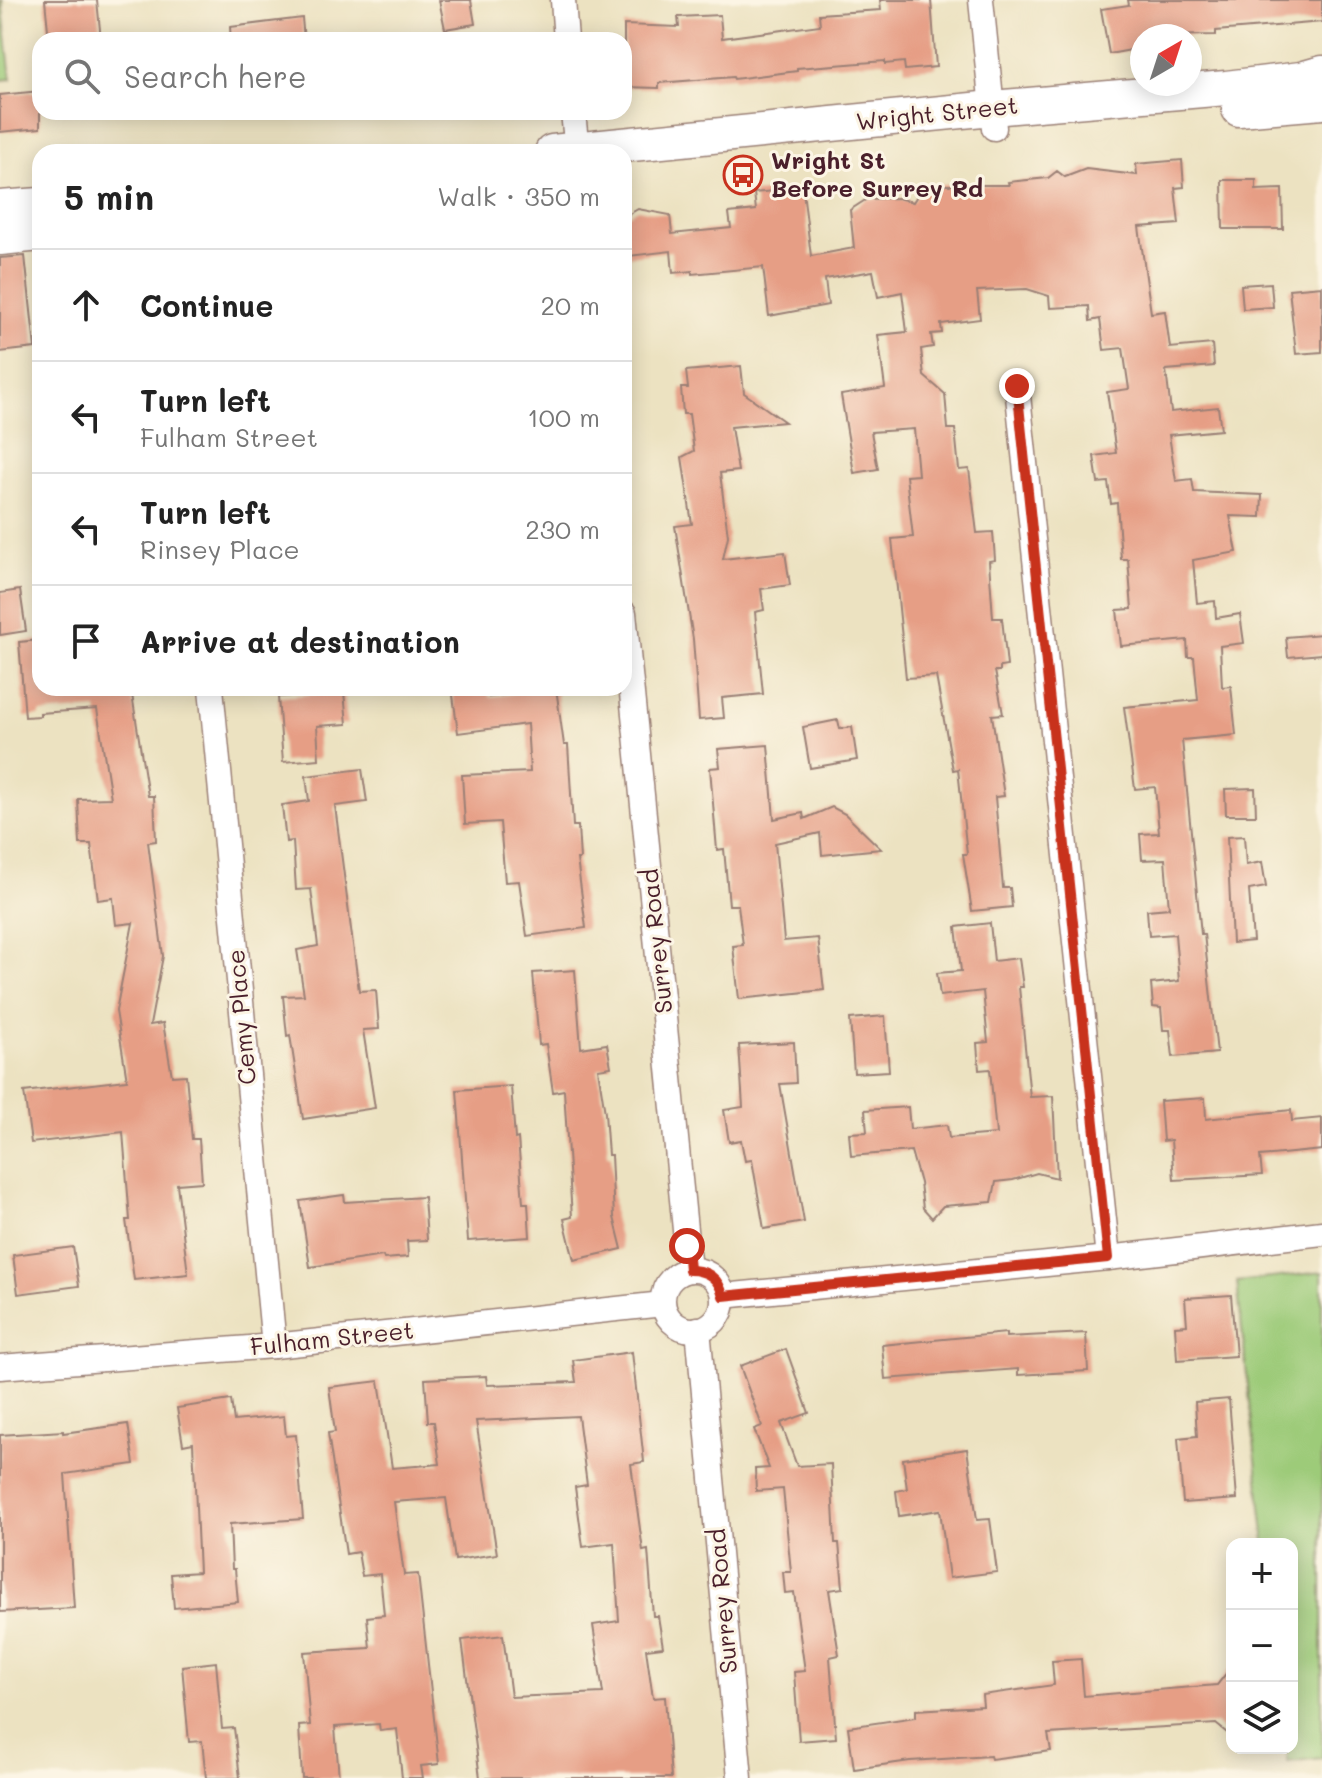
<!DOCTYPE html>
<html lang="en">
<head>
<meta charset="utf-8">
<style>
	:root { --surface:#fff; --page:#f6f6f6; --text:#222; --muted:#767676; --line:#e0e0e0 }
	body { margin:0; font-family:Mali,sans-serif; background:var(--page); color:var(--text) }
	.controls { position:absolute; right:24px; bottom:24px; display:grid; overflow:hidden; border-radius:16px; box-shadow:0 4px 20px #0003 }
	.controls button { width:72px; height:72px; display:grid; place-items:center; padding:0; border:0; border-bottom:2px solid var(--line); background:var(--surface); color:var(--text); font:40px sans-serif }
	.compass { position:absolute; left:1130px; top:24px; width:72px; height:72px; border-radius:50%; background:var(--surface); box-shadow:0 4px 20px #0003; rotate:39deg }
	.stop { position:absolute; width:24px; height:24px; margin:-18px; border:6px solid #c8321e; border-radius:50%; background:#fff }
	.stop.end { background:#c8321e; border-color:#fff; box-shadow:0 2px 8px #0008 }
	.list { margin:0; padding:0; list-style:none }
	h2 { display:flex; justify-content:space-between; align-items:center; height:104px; margin:0; padding:0 32px; font-size:34px }
	h2 small { font-size:26px; font-weight:400; color:var(--muted) }
	.list li { display:grid; grid-template-columns:52px 1fr auto; gap:24px; align-items:center; box-sizing:border-box; height:112px; padding:0 32px; border-top:2px solid var(--line) }
	.list b { display:block; font-size:30px; white-space:nowrap }
	.list p { margin:0; font-size:26px; white-space:nowrap; color:var(--muted) }
	.list em { font-size:26px; font-style:normal; color:var(--muted) }
	.icon { flex:none; width:44px; height:44px; fill:none; stroke:currentColor; stroke-width:2; stroke-linecap:round; stroke-linejoin:round }
	.map { position:relative; flex:none; width:1322px; height:1778px; overflow:hidden }
	.search { position:absolute; background:var(--surface); box-shadow:0 4px 20px #0003; left:32px; top:32px; width:600px; height:88px; display:flex; align-items:center; gap:20px; box-sizing:border-box; padding:0 28px; border-radius:24px; color:var(--muted); font-size:30px }
	.panel { position:absolute; background:var(--surface); box-shadow:0 4px 20px #0003; left:32px; top:144px; width:600px; height:552px; border-radius:24px }
	.map>svg:first-child { display:block }
</style>
</head>
<body>
<div class="map">
<svg width="1322" height="1778" viewBox="0 0 1322 1778">
	<rect width="100%" height="100%" fill="#fcf5e5"/>
	<filter id="ink" filterUnits="userSpaceOnUse"><feTurbulence type="fractalNoise" baseFrequency=".0125" numOctaves="2"/><feDisplacementMap in="SourceGraphic" scale="16" xChannelSelector="R" yChannelSelector="G"/><feConvolveMatrix kernelMatrix="1 2 1 2 8 2 1 2 1" color-interpolation-filters="sRGB"/></filter>
	<filter id="wash" filterUnits="userSpaceOnUse"><feTurbulence type="fractalNoise" baseFrequency=".006" numOctaves="4" result="noise"/><feDisplacementMap in="SourceGraphic" scale="32" xChannelSelector="R" yChannelSelector="G"/><feGaussianBlur stdDeviation="1.8" result="paint"/><feColorMatrix in="noise" values="0 0 0 0 0 0 0 0 0 0 0 0 0 0 0 0 0 1.4 0 .05"/><feComposite in="paint" operator="in"/></filter>
	<g filter="url(#wash)">
		<rect width="100%" height="100%" fill="#ece2c1"/>
		<!-- green -->
		<g fill="#9dcb79" stroke="#747552" stroke-width="2">
			<polygon points="0,0 2,0 11,79 0,80"/>
			<polygon points="1322,1272 1322,1758 1288,1762 1287,1748 1292,1748 1292,1544 1265,1544 1237,1282"/>
		</g>
		<g id="blocks">
			<!-- building -->
			<g fill="#e69e85">
				<polygon points="45,0 97,0 101,40 49,40"/>
				<polygon points="439,0 471,0 475,24 445,29"/>
				<polygon points="880,0 931,0 936,67 905,70 904,62 885,64 885,61 797,68 797,71 734,79 733,77 659,83 659,88 624,87 624,25 679,27 678,17 720,15 722,38 820,25 819,14 881,10"/>
				<polygon points="1128,0 1322,0 1322,22 1216,31 1216,35 1142,36 1142,48 1109,54 1101,9 1129,5"/>
				<polygon points="302,18 304,40 231,40 230,27"/>
				<polygon points="40,91 40,128 0,132 0,95"/>
				<polygon points="1182,160 1184,187 1175,188 1179,224 1139,227 1151,313 1165,311 1170,348 1212,344 1214,366 1166,370 1171,412 1218,407 1221,430 1169,435 1176,481 1192,479 1194,492 1262,495 1261,517 1230,516 1237,552 1193,560 1197,603 1215,601 1216,618 1240,614 1244,643 1220,646 1222,687 1231,686 1236,735 1182,740 1201,934 1204,934 1217,1053 1173,1057 1170,1030 1163,1030 1161,1008 1153,1007 1151,984 1179,981 1175,934 1149,936 1147,910 1169,908 1165,859 1142,860 1140,834 1159,833 1155,787 1135,789 1124,707 1198,700 1194,657 1188,657 1187,640 1121,646 1117,610 1132,609 1128,559 1121,559 1117,503 1111,504 1108,482 1098,483 1094,456 1116,453 1107,392 1129,389 1123,348 1104,350 1100,319 1090,321 1089,306 1050,308 1049,296 1027,289 977,291 980,319 941,324 942,333 931,334 933,347 921,349 924,376 945,394 948,429 955,429 959,470 969,469 977,533 993,532 995,560 989,561 993,618 1002,618 1007,666 1000,667 1000,671 995,671 1003,714 992,715 1004,796 995,797 1003,888 1010,888 1012,907 972,911 963,854 967,854 958,769 953,770 936,676 906,678 892,539 913,537 906,476 918,475 914,429 871,432 878,469 854,473 841,395 885,388 878,335 907,332 902,292 878,297 873,271 825,279 828,305 769,316 763,267 692,274 692,271 673,273 671,251 629,256 624,217 638,209 670,215 672,234 731,228 729,213 756,210 754,193 784,190 784,194 803,191 811,256 854,248 850,210 867,199 897,198 913,202 924,185 1009,185 1008,182 1048,178 1057,171 1065,177 1086,169 1137,175 1136,164"/>
				<polygon points="1222,180 1256,180 1256,190 1282,189 1283,229 1223,229"/>
				<polygon points="25,256 35,348 0,352 0,258"/>
				<polygon points="1271,283 1273,307 1243,309 1241,285"/>
				<polygon points="1322,286 1322,352 1296,354 1289,289"/>
				<polygon points="741,366 744,393 785,422 731,427 738,471 720,473 728,536 723,559 785,552 790,585 761,589 764,610 755,612 763,694 722,698 724,718 699,720 693,639 675,526 692,524 682,457 694,451 689,414 683,414 681,388 688,388 686,371"/>
				<polygon points="20,590 26,631 0,635 0,593"/>
				<polygon points="1322,634 1322,654 1288,657 1286,637"/>
				<polygon points="40,640 40,688 131,688 148,796 154,796 156,841 148,842 163,956 150,1025 163,1023 172,1076 186,1075 192,1139 199,1139 202,1182 177,1184 188,1274 134,1280 126,1220 130,1220 123,1132 31,1143 24,1092 127,1080 116,1011 133,923 116,925 113,898 98,900 91,844 80,844 78,799 111,798 97,709 40,713 40,716 25,717 19,642"/>
				<polygon points="452,688 488,688 489,697 556,688 564,745 568,745 573,826 578,826 580,859 577,859 586,928 527,936 519,881 505,882 500,822 465,824 462,775 530,772 527,724 458,733"/>
				<polygon points="344,692 347,724 317,726 319,759 283,762 278,697"/>
				<polygon points="838,720 840,729 852,727 857,760 810,768 803,727"/>
				<polygon points="768,745 774,819 803,813 804,819 832,807 845,814 881,849 822,855 820,833 775,843 784,941 818,938 824,990 739,999 733,946 743,945 738,905 729,905 724,849 717,850 710,768 720,767 718,749"/>
				<polygon points="362,769 367,802 335,806 359,991 376,990 379,1029 363,1030 375,1108 303,1119 290,1035 287,1036 283,996 304,995 297,950 318,946 311,889 296,890 293,841 286,842 282,805 309,801 306,776"/>
				<polygon points="1255,788 1256,815 1226,815 1225,789"/>
				<polygon points="1244,836 1246,865 1262,862 1266,887 1249,890 1253,941 1232,943 1227,837"/>
				<polygon points="990,923 994,961 1019,958 1023,987 1019,987 1030,1097 1053,1096 1057,1178 1037,1173 1013,1180 996,1182 992,1202 943,1206 932,1218 923,1208 920,1183 911,1151 851,1156 849,1133 867,1132 865,1110 908,1107 910,1129 947,1125 949,1138 996,1134 990,1069 979,1070 977,1043 988,1042 983,991 940,996 937,973 961,971 956,927"/>
				<polygon points="575,970 581,1048 607,1044 611,1067 598,1069 605,1113 608,1155 611,1155 614,1217 622,1249 574,1260 564,1219 572,1217 564,1090 553,1092 546,1044 539,1045 533,973"/>
				<polygon points="885,1016 889,1071 854,1073 850,1019"/>
				<polygon points="794,1042 796,1083 780,1084 804,1222 764,1229 752,1160 745,1161 741,1140 729,1142 724,1110 743,1107 739,1045"/>
				<polygon points="511,1086 515,1139 518,1138 523,1203 528,1203 530,1237 468,1241 457,1090"/>
				<polygon points="1205,1098 1206,1119 1291,1110 1292,1121 1322,1118 1322,1150 1260,1156 1262,1175 1174,1180 1171,1140 1163,1141 1160,1101"/>
				<polygon points="344,1195 345,1202 424,1197 427,1240 407,1241 408,1257 384,1259 383,1256 310,1267 300,1201"/>
				<polygon points="73,1247 79,1286 18,1294 13,1255"/>
				<polygon points="1231,1295 1236,1356 1177,1360 1175,1326 1187,1325 1185,1298"/>
				<polygon points="1006,1333 1006,1337 1086,1333 1088,1371 1018,1375 1018,1369 885,1379 882,1345"/>
				<polygon points="786,1349 809,1413 781,1423 797,1466 831,1464 835,1543 839,1543 843,1588 829,1590 839,1655 830,1657 836,1738 799,1741 794,1672 805,1671 794,1592 785,1593 783,1572 791,1572 783,1489 756,1491 755,1469 769,1468 754,1429 762,1426 740,1366"/>
				<polygon points="632,1352 644,1462 631,1464 643,1551 648,1550 653,1616 658,1616 663,1647 646,1649 653,1698 665,1697 671,1778 480,1778 462,1640 503,1635 511,1697 603,1693 593,1625 619,1621 614,1543 583,1547 575,1487 587,1485 578,1416 476,1421 497,1554 455,1560 446,1498 394,1502 404,1575 418,1574 439,1764 421,1766 423,1778 402,1778 397,1729 380,1731 379,1724 335,1727 339,1778 302,1778 299,1726 310,1725 304,1652 370,1648 367,1617 384,1615 380,1574 362,1576 358,1552 346,1554 328,1433 335,1432 329,1387 379,1381 392,1468 440,1464 434,1422 428,1422 425,1379 486,1376 487,1385 576,1382 573,1360"/>
				<polygon points="1229,1399 1237,1499 1183,1503 1178,1438 1197,1436 1195,1402"/>
				<polygon points="231,1400 234,1421 284,1416 286,1436 296,1435 303,1519 230,1524 232,1569 235,1569 238,1602 174,1608 171,1574 199,1572 193,1443 183,1445 177,1408"/>
				<polygon points="128,1424 134,1464 65,1474 74,1608 0,1612 0,1435 63,1431 63,1433"/>
				<polygon points="967,1449 977,1520 990,1519 997,1572 949,1578 940,1510 899,1516 896,1491 907,1489 903,1459"/>
				<polygon points="1081,1659 1084,1696 1217,1685 1232,1666 1232,1737 1216,1724 1048,1734 1051,1751 991,1759 990,1756 910,1761 854,1769 848,1727 916,1717 916,1710 983,1706 982,1695 1054,1685 1052,1661"/>
				<polygon points="216,1662 222,1729 234,1728 240,1778 206,1778 202,1741 189,1742 182,1666"/>
			</g>
		</g>
	</g>
	<g filter="url(#ink)">
		<use href="#blocks" fill-opacity="0" stroke="#9b8076" stroke-width="2"/>
		<g fill="none" stroke-linecap="round" stroke-linejoin="round">
			<!-- street casing -->
			<g stroke="#9b8076" stroke-width="27">
				<g id="street">
					<polyline points="563,0 566,40"/>
					<polyline points="981,0 994,128"/>
					<polyline points="573,112 577,152"/>
					<polyline points="1017,386 1108,1258"/>
					<polyline points="624,613 689,1270"/>
					<polyline points="211,688 274,1346"/>
					<circle cx="693" cy="1300" r="30"/>
					<polyline points="723,1296 1108,1258 1322,1233"/>
					<polyline points="698,1329 740,1778"/>
					<polyline points="0,1367 274,1346 663,1304"/>
				</g>
			</g>
			<!-- secondary casing -->
			<g stroke="#9b8076" stroke-width="37">
				<g id="secondary">
					<polyline points="1239,109 1322,102"/>
					<polyline points="552,152 992,108 1226,88 1301,79 1322,73"/>
					<polyline points="0,208 40,205"/>
					<polyline points="0,238 40,234"/>
				</g>
			</g>
			<!-- street -->
			<use href="#street" stroke="#fff" stroke-width="24"/>
			<!-- secondary -->
			<use href="#secondary" stroke="#fff" stroke-width="34"/>
		</g>
	</g>
	<g fill="none" stroke-linecap="round" stroke-linejoin="round" filter="url(#ink)">
		<!-- route -->
		<path stroke="#c8321e" stroke-width="10" d="M687,1246l2,24c18,0 30,8 34,26l385,-38 -91,-872"/>
	</g>
	<!-- icons -->
	<defs>
		<g id="bus-ring" transform="scale(2)"><circle r="9.5" fill="#fcf5e5" stroke="#c8321e" stroke-width="1.5"/><path d="M-5-6H5V4H4V6H2V4H-2V6H-4V4H-5ZM-3.5-4V0h7V-4ZM-3.5 1.2v1.5H-2V1.2ZM2 1.2v1.5H3.5V1.2Z" fill="#c8321e"/></g>
	</defs>
	<g fill-rule="evenodd">
		<use href="#bus-ring" x="743" y="175"/>
	</g>
	<g text-anchor="middle" stroke-width="6" stroke-linejoin="round" paint-order="stroke">
		<!-- street labels -->
		<g font-size="24" fill="#4a1f2b" stroke="#fcf5e5">
			<text transform="translate(937 114) rotate(-6)" y="8">Wright Street</text>
			<text transform="translate(657 941) rotate(-96)" y="8">Surrey Road</text>
			<text transform="translate(242 1017) rotate(-95)" y="8">Cemy Place</text>
			<text transform="translate(332 1339) rotate(-6)" y="8">Fulham Street</text>
			<text transform="translate(723 1601) rotate(-95)" y="8">Surrey Road</text>
		</g>
		<!-- poi labels -->
		<g font-size="24" font-weight="bold" fill="#4a1f2b" stroke="#fcf5e5" text-anchor="start">
			<text x="771" y="169">Wright St<tspan x="771" dy="28">Before Surrey Rd</tspan></text>
		</g>
	</g>
</svg>
<div class="controls">
<button>+</button>
<button>−</button>
<button><svg class="icon" aria-label="layers" viewBox="0 0 24 24"><path d="M12 4l9 5-9 5-9-5zM3 14l9 5 9-5"/></svg></button>
</div>
<svg class="compass" viewBox="-18 -18 36 36"><path d="M0-13l5 13h-10z" fill="#e53935"/><path d="M0 13l5-13h-10z" fill="#767676"/></svg>
<div class="stop" style="left:687px;top:1246px"></div>
<div class="stop end" style="left:1017px;top:386px"></div>
<div class="search"><svg class="icon" aria-label="search" viewBox="0 0 24 24"><circle cx="10" cy="10" r="6"/><path d="M15 15l6 6"/></svg>Search here</div>
<section class="panel">
<h2>5 min<small>Walk · 350 m</small></h2>
<ul class="list">
<li><svg class="icon" aria-label="ahead" viewBox="0 0 24 24"><path d="M12 20V5M6 11l6-6 6 6"/></svg><div><b>Continue</b></div><em>20 m</em></li>
<li><svg class="icon" aria-label="left" viewBox="0 0 24 24"><path d="M17 20v-9H6M10 6l-5 5 5 5"/></svg><div><b>Turn left</b><p>Fulham Street</p></div><em>100 m</em></li>
<li><svg class="icon" aria-label="left" viewBox="0 0 24 24"><path d="M17 20v-9H6M10 6l-5 5 5 5"/></svg><div><b>Turn left</b><p>Rinsey Place</p></div><em>230 m</em></li>
<li><svg class="icon" aria-label="arrive" viewBox="0 0 24 24"><path d="M6 21V4h12l-3 4 3 4H6"/></svg><div><b>Arrive at destination</b></div></li>
</ul>
</section>
</div>
</body>
</html>
